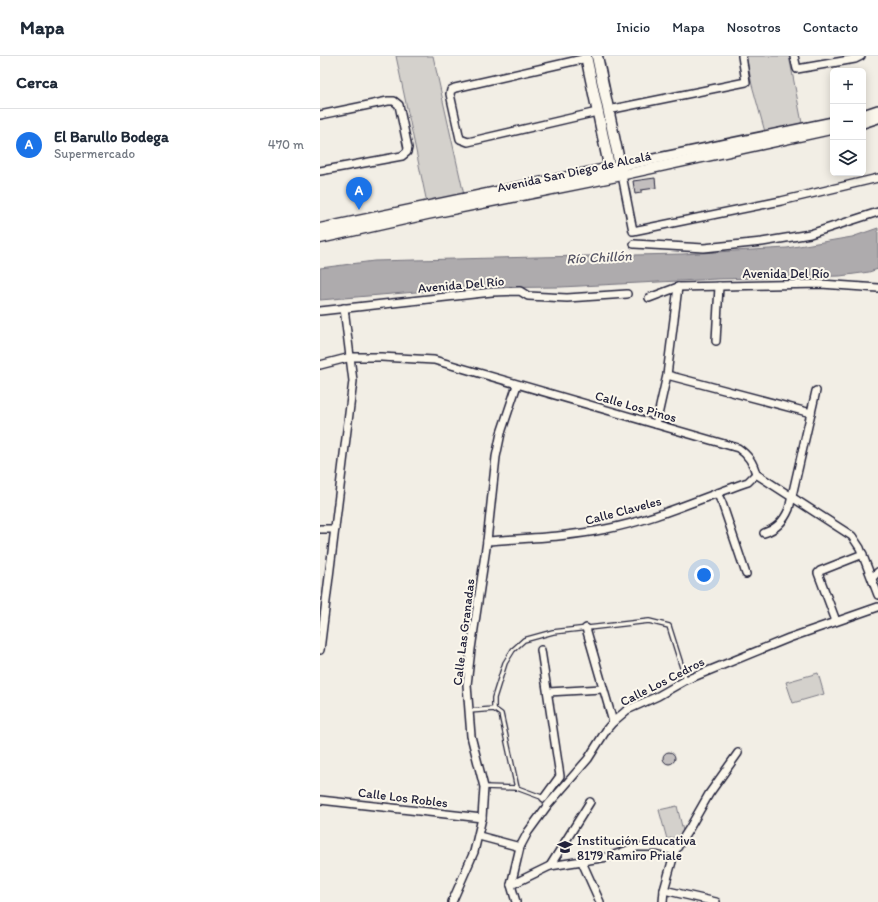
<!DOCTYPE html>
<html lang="es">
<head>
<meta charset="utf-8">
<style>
	:root { --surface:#fff; --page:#f2f2f3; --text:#1f2937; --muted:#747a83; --line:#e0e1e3; --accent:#1a73e8 }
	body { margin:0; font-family:Itim,sans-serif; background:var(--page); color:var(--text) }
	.controls { position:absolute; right:12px; top:12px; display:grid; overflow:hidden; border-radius:6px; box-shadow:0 2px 10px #0003 }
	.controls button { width:36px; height:36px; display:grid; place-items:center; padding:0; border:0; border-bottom:1px solid var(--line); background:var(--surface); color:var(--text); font:20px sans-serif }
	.you { position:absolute; left:384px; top:519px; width:14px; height:14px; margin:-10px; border:3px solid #fff; border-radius:50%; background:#1a73e8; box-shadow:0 0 0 6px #1a73e833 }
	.badge { display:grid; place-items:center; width:26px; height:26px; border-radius:50%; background:var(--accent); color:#fff; font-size:13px; font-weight:700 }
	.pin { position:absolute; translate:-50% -33px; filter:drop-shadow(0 1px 2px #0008) }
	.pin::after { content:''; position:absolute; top:21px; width:14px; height:12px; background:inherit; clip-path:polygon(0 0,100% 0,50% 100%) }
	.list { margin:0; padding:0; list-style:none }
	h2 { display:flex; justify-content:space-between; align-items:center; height:52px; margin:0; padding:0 16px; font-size:17px }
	h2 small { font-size:13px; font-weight:400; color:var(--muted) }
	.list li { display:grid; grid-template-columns:26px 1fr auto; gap:12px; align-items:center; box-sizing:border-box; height:72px; padding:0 16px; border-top:1px solid var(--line) }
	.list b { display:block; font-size:15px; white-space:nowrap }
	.list p { margin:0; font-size:13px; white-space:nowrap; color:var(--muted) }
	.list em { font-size:13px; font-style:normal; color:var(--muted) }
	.icon { flex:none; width:22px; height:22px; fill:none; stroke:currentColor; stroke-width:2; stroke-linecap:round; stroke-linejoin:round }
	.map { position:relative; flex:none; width:558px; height:846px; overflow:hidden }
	header { display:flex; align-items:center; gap:24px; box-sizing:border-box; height:56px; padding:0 20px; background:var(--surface); border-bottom:1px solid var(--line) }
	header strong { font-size:19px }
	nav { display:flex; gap:22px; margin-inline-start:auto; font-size:14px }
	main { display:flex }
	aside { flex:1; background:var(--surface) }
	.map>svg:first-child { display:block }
</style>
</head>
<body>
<header>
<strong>Mapa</strong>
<nav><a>Inicio</a><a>Mapa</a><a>Nosotros</a><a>Contacto</a></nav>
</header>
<main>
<aside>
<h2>Cerca<small></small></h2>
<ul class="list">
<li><span class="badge">A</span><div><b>El Barullo Bodega</b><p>Supermercado</p></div><em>470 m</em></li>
</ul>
</aside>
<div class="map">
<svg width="558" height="846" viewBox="0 0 558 846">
	<rect width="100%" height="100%" fill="#f2eee5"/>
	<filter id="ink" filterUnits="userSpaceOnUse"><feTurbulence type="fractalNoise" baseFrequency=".025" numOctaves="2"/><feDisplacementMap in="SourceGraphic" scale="8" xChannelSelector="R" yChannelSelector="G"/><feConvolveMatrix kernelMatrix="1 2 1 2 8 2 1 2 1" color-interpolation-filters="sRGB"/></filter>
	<g filter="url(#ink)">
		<!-- green -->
		<g fill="#d4d1cc" stroke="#7b7a84">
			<polygon points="76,0 113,0 144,139 107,147"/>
			<polygon points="426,0 469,0 482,67 445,76 432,29"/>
			<polygon points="498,617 504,638 473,647 466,626"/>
			<polygon points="357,750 364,779 347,783 339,754"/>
		</g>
		<!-- water -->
		<polygon fill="#aeabad" stroke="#76747f" points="558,172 558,213 549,216 520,220 397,223 241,231 144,232 0,244 0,212 54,205 217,201 362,198 467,192 532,181"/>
		<!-- building -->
		<g fill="#c2bebe" stroke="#22223b">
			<polygon points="335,122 336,132 321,134 321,137 315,138 313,125"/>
			<circle cx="349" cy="702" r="6"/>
		</g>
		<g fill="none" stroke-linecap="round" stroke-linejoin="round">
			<!-- service casing -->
			<g stroke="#22223b" stroke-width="6">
				<g id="service">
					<polyline points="174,653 174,642 185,607 193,594 204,584 233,576 329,565 349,570 366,624"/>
					<polyline points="149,655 174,653 181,658 197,732"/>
					<polyline points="164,731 197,732 224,742"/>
				</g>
			</g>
			<!-- minor casing -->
			<g stroke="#22223b" stroke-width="10">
				<g id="minor">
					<polyline points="474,0 477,13 535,3 541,0"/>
					<polyline points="267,2 135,32 131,34 130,38 140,83 148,86 277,56"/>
					<polyline points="288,54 426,26 422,0"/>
					<polyline points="0,59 68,45 74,45 79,49 88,92 87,96 82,100 0,115"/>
					<polyline points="302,119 313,175 461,145 558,122"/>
					<polyline points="314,188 384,192 442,186 490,178 558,156"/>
					<polyline points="329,242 358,231 501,228 558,232"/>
					<polyline points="0,255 172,236 200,235 208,240 247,242 307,238"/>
					<polyline points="396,285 399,230"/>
					<path d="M0,309l31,-8h30l53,3 304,88c10,7 15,14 18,26l96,62 8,12 18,47"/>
					<polyline points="347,319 491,357"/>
					<polyline points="336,368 347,319 358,231"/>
					<polyline points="397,437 402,447 426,518"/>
					<polyline points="0,473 15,473"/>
					<path d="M444,477c13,-4 20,-12 25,-24l27,-118"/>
					<path d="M167,485c40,-3 80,-4 119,-12 48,-9 95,-31 142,-47l8,-8"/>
					<polyline points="552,522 558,516"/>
					<polyline points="516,565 498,517 500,515 543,498"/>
					<polyline points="266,572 293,666"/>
					<polyline points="0,594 33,325 24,252"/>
					<polyline points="221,594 240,720 224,742"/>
					<polyline points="228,636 282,633"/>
					<polyline points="0,744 162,762"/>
					<polyline points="159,780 200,791"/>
					<polyline points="262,806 280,846"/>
					<polyline points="230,810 288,801 317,791 339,791 355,795"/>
					<polyline points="191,829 230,810 270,746"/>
					<polyline points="344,834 396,846"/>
					<polyline points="132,846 154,796 162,762 164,731 151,680 147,629 151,593 167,485 176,401 181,377 197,329"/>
					<polyline points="196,846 191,829 200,791 208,776 227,750 268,703 287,673 293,666 307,654 338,640 366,624 469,582 558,551"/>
					<polyline points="343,846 344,834 355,795 369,773 389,738 418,697"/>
				</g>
			</g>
			<!-- tertiary casing -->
			<g stroke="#22223b" stroke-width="12">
				<g id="tertiary">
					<polyline points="543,59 558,54"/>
					<polyline points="543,67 558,62"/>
					<polyline points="300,110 513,66"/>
					<polyline points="302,119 513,73"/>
				</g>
			</g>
			<!-- secondary casing -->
			<g stroke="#22223b" stroke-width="13">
				<g id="secondary">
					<polyline points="266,0 291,119"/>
					<polyline points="0,173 300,110"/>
					<polyline points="0,182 107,158 302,119 277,0"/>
				</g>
			</g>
			<!-- service -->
			<use href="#service" stroke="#fbf7ec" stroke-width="3.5"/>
			<!-- minor -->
			<use href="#minor" stroke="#fbf7ec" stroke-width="7"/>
			<!-- tertiary -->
			<use href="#tertiary" stroke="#fbf7ec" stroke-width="9"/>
			<!-- secondary -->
			<use href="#secondary" stroke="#fbf7ec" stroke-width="10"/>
		</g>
	</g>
	<!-- icons -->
	<defs>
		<g id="school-bare" transform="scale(1.2)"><path d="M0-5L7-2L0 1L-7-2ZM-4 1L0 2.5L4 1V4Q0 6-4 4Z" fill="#22223b" stroke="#fbf7ec" stroke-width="2.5" paint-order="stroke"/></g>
	</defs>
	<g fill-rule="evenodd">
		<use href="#school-bare" x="245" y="791"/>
	</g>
	<g text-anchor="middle" stroke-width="4" stroke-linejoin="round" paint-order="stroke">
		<!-- street labels -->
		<g font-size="13" fill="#22223b" stroke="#fbf7ec">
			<text transform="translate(254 115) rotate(-12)" y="5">Avenida San Diego de Alcalá</text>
			<text x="466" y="222">Avenida Del Río</text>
			<text transform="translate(141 228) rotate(-5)" y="5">Avenida Del Río</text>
			<text transform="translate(316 350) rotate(16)" y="5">Calle Los Pinos</text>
			<text transform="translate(303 454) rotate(-15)" y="5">Calle Claveles</text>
			<text transform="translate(143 576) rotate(-83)" y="5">Calle Las Granadas</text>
			<text transform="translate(342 625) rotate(-27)" y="5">Calle Los Cedros</text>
			<text transform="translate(83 741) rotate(7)" y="5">Calle Los Robles</text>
		</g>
		<!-- poi labels -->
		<g font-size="13" fill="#22223b" stroke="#fbf7ec" text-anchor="start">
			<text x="257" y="789">Institución Educativa<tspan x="257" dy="15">8179 Ramiro Priale</tspan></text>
		</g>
		<!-- water labels -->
		<g font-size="14" font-style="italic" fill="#535263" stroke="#fbf7ec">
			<text transform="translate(279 201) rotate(-3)" y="5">Río Chillón</text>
		</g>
	</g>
</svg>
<div class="controls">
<button>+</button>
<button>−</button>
<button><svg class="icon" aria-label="layers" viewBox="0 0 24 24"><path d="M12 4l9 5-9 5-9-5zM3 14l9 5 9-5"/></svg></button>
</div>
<div class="you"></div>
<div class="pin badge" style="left:39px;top:154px">A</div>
</div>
</main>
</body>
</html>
